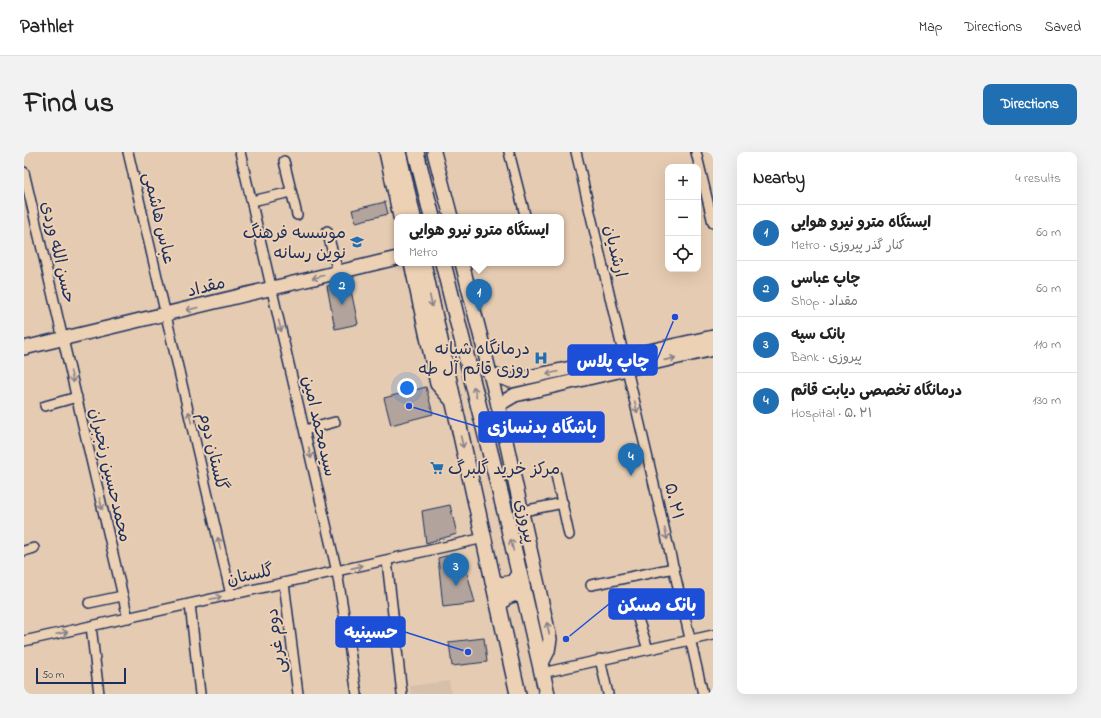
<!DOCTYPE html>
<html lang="en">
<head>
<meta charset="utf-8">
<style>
	:root { --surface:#fff; --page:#f2f2f2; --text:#222; --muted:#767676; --line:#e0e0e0; --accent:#1f6fb2 }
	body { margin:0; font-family:"Indie Flower","Playpen Sans Arabic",sans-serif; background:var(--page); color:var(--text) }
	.controls { position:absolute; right:12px; top:12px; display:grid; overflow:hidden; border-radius:8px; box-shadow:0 4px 16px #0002 }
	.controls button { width:36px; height:36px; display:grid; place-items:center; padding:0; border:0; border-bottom:1px solid var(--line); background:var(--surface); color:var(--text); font:20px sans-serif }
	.scale { position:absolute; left:12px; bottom:10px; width:90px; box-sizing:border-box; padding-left:4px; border:2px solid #1b2f5e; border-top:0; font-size:11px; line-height:14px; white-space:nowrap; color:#1b2f5e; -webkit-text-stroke:3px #edd1b4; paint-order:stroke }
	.you { position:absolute; left:383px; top:236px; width:14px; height:14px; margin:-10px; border:3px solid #fff; border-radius:50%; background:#1a73e8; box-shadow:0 0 0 6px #1a73e833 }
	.badge { display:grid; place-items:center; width:26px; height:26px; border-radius:50%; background:var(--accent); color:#fff; font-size:13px; font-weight:700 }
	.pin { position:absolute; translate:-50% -33px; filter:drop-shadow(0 1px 2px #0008) }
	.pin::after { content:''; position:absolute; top:21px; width:14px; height:12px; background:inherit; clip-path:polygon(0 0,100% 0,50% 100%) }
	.popup { position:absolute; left:370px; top:62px; width:170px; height:52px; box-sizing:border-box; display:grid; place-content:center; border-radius:8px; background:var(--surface); filter:drop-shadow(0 1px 3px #0005); font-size:13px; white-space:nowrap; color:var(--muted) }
	.popup b { font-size:15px; color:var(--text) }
	.popup::after { content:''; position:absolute; left:50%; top:100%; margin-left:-8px; border:8px solid transparent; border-top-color:var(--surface) }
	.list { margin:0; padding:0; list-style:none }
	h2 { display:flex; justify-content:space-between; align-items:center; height:52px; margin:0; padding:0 16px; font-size:17px }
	h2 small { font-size:13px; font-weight:400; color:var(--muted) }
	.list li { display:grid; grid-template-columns:26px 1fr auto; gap:12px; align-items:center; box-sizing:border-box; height:56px; padding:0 16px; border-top:1px solid var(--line) }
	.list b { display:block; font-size:15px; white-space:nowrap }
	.list p { margin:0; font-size:13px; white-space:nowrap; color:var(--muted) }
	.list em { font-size:13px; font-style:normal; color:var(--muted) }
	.icon { flex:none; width:22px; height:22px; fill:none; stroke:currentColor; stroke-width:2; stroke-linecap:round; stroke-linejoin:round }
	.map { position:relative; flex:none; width:689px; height:542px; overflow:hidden; border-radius:8px }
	header { display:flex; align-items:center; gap:24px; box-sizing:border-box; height:56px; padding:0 20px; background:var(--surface); border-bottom:1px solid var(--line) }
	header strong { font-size:19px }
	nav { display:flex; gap:22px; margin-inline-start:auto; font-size:14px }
	.intro { display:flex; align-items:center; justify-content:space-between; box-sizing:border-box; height:96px; padding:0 24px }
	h1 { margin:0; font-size:28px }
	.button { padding:10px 18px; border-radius:8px; background:var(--accent); color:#fff; font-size:14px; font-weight:700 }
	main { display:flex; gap:24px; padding:0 24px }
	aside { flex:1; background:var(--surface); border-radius:8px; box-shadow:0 4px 16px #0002 }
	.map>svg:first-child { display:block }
</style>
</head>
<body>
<header>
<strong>Pathlet</strong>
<nav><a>Map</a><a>Directions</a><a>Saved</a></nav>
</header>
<div class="intro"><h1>Find us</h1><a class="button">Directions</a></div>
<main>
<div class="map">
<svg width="689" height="542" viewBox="0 0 689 542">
	<rect width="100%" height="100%" fill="#e5cbb1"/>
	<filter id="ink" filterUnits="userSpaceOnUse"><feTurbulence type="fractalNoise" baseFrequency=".025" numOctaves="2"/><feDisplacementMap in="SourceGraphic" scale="8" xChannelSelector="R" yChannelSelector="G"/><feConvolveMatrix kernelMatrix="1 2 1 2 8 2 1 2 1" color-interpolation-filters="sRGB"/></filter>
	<g filter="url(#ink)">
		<!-- built -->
		<polygon fill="#d6bfab" points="425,529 427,542 387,542 386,534"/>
		<!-- building -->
		<g fill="#b2a49c" stroke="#1b2f5e">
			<polygon points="361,50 364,62 332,70 328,58"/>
			<polygon points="325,129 334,172 311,177 303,134"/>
			<polygon points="402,235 409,262 367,273 360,246"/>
			<polygon points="426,353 433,382 402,391 398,359"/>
			<polygon points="430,402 439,405 451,451 419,455 414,406"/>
			<polygon points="460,486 463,510 428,514 425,490"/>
		</g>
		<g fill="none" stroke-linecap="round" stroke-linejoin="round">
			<!-- street casing -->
			<g stroke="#1b2f5e" stroke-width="12">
				<g id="street">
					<polyline points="104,0 207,443"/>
					<polyline points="216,0 313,420 333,542"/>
					<polyline points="485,0 501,63"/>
					<polyline points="552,0 600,205"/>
					<polyline points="672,0 689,71"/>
					<polyline points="260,9 273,63"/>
					<polyline points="0,20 104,466"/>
					<polyline points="228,49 267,40"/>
					<polyline points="303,79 314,120"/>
					<polyline points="603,217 679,542"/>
					<polyline points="21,254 53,245"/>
					<polyline points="281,278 311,270"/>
					<polyline points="532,323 545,383"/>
					<polyline points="499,359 539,351"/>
					<polyline points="0,399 10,396"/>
					<polyline points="363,409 378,542"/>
					<polyline points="260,431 274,542"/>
					<polyline points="567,433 650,416"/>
					<polyline points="65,451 98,444"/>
					<polyline points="166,452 176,542"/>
					<polyline points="614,467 624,497"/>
					<polyline points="67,474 75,542"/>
					<polyline points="0,489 460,386"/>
					<polyline points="576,507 584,542"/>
					<polyline points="518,521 689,483"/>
				</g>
			</g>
			<!-- secondary casing -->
			<g stroke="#1b2f5e" stroke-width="16">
				<g id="secondary">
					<polyline points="362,0 376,65"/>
					<polyline points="410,0 427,65"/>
					<polyline points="387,111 413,232 429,250"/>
					<polyline points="438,111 474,253 526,487 524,499 517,513"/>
					<polyline points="0,196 373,106"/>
					<polyline points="466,222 487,229 689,185"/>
					<polyline points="474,253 491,243 689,197"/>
				</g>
			</g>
			<!-- primary casing -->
			<g stroke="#1b2f5e" stroke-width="18">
				<g id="primary">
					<polyline points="374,0 389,65"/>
					<polyline points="392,0 408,65"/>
					<polyline points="399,111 494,542"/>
					<polyline points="419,111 482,364 523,542"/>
					<polyline points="469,430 478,433 489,431 495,422"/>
					<polyline points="475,453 481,445 492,441 500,445"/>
				</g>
			</g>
			<!-- street -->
			<use href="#street" stroke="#edd1b4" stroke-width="9"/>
			<!-- secondary -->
			<use href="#secondary" stroke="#edd1b4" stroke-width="13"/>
			<!-- primary -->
			<use href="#primary" stroke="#edd1b4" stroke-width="15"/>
		</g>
		<!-- one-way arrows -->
		<defs><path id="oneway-shaft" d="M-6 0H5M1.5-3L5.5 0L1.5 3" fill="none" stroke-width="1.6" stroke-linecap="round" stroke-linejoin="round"/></defs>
		<g stroke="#848089">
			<use href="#oneway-shaft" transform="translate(294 125) rotate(166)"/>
			<use href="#oneway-shaft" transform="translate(407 149) rotate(78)"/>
			<use href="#oneway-shaft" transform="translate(168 157) rotate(166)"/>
			<use href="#oneway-shaft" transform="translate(256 174) rotate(76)"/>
			<use href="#oneway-shaft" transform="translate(646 207) rotate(-13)"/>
			<use href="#oneway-shaft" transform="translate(528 221) rotate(168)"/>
			<use href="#oneway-shaft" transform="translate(48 225) rotate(77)"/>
			<use href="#oneway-shaft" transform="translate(451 240) rotate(-104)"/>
			<use href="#oneway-shaft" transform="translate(612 255) rotate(77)"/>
			<use href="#oneway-shaft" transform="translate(166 265) rotate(-103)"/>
			<use href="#oneway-shaft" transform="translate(438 290) rotate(77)"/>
			<use href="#oneway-shaft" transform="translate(286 301) rotate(77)"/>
			<use href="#oneway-shaft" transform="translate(77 352) rotate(77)"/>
			<use href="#oneway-shaft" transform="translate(642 382) rotate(77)"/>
			<use href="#oneway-shaft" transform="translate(195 391) rotate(-103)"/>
			<use href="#oneway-shaft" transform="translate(488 393) rotate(-103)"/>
			<use href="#oneway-shaft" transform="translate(333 415) rotate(-13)"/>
			<use href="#oneway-shaft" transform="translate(192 446) rotate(-12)"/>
			<use href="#oneway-shaft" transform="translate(524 476) rotate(-102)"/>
			<use href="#oneway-shaft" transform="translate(38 481) rotate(-12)"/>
		</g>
	</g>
	<!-- icons -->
	<defs>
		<g id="university-bare" transform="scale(1.08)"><path d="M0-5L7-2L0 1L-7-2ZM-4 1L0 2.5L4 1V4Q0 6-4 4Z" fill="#1f6fb2" stroke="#edd1b4" stroke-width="2.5" paint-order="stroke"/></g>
		<g id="hospital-bare" transform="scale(1.08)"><path d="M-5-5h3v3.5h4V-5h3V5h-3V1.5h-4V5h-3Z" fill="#1f6fb2" stroke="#edd1b4" stroke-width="2.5" paint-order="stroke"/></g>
		<g id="supermarket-bare" transform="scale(1.08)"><path d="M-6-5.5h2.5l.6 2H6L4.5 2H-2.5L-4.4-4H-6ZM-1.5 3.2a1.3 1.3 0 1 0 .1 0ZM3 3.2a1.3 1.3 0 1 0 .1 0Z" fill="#1f6fb2" stroke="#edd1b4" stroke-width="2.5" paint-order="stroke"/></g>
	</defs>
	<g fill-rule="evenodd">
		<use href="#university-bare" x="333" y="90"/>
		<use href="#hospital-bare" x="517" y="206"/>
		<use href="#supermarket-bare" x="413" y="316"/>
	</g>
	<g text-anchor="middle" stroke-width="4" stroke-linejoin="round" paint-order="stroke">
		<!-- street labels -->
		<g font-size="17" fill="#1b2f5e" stroke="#edd1b4">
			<text transform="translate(136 66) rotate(77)" y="6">عباس هاشمی</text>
			<text transform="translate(592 99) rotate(77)" y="6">ارشدیان</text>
			<text transform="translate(35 100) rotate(77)" y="6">حسن الله وردی</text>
			<text transform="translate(182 134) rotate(-14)" y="6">مقداد</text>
			<text transform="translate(296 274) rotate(77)" y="6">سیدمحمد امین</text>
			<text transform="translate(190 299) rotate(77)" y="6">گلستان دوم</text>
			<text transform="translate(87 323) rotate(77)" y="6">محمدحسین رنجبران</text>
			<text transform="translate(651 349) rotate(77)" y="6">۵. ۲۱</text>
			<text transform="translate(502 369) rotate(77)" y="6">پیروزی</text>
			<text transform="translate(226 422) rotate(-12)" y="6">گلستان</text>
			<text transform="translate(251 489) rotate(-97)" y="6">دوم غربی</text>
		</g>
		<!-- poi labels -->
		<g font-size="17" fill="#1b2f5e" stroke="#edd1b4" text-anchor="end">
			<text x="322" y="86">موسسه فرهنگ<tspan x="322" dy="20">نوین رسانه</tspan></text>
			<text x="506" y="202">درمانگاه شبانه<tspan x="506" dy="20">روزی قائم آل طه</tspan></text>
			<text x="424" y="322" text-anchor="start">مرکز خرید گلبرگ</text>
		</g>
	</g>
	<!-- callouts -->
	<path fill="none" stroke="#1d4ed8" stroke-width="1.5" d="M651 165L633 208M385 254L455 275M542 487L585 452M444 500L381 480"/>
	<g fill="#1d4ed8" stroke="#edd1b4" stroke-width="1.5">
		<circle cx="651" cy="165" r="4"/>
		<circle cx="385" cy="254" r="4"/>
		<circle cx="542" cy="487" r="4"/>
		<circle cx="444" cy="500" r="4"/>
	</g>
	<g fill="#1d4ed8" stroke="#1d4ed8" stroke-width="1.5">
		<rect x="544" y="193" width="89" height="30" rx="4"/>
		<rect x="455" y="260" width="125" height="30" rx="4"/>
		<rect x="585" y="437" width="95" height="30" rx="4"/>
		<rect x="312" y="465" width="69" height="30" rx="4"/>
	</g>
	<g font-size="18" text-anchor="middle" font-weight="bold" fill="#fff">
		<text x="589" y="215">چاپ پلاس</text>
		<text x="518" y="281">باشگاه بدنسازی</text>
		<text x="633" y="459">بانک مسکن</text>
		<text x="347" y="486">حسینیه</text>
	</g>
</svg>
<div class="controls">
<button>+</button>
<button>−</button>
<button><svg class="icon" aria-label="locate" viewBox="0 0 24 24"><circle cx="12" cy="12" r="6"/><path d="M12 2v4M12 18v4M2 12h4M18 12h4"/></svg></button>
</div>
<div class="scale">50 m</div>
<div class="you"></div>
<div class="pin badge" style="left:455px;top:160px">1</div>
<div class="popup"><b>ایستگاه مترو نیرو هوایی</b>Metro</div>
<div class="pin badge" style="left:318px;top:153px">2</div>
<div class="pin badge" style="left:432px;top:434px">3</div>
<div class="pin badge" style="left:607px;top:324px">4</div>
</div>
<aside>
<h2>Nearby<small>4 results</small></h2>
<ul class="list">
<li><span class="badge">1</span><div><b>ایستگاه مترو نیرو هوایی</b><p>Metro · کنار گذر پیروزی</p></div><em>60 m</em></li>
<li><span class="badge">2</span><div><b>چاپ عباسی</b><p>Shop · مقداد</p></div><em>60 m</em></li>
<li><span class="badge">3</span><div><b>بانک سپه</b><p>Bank · پیروزی</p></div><em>110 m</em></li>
<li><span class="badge">4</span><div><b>درمانگاه تخصصی دیابت قائم</b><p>Hospital · ۵. ۲۱</p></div><em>130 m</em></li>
</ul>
</aside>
</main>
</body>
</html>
